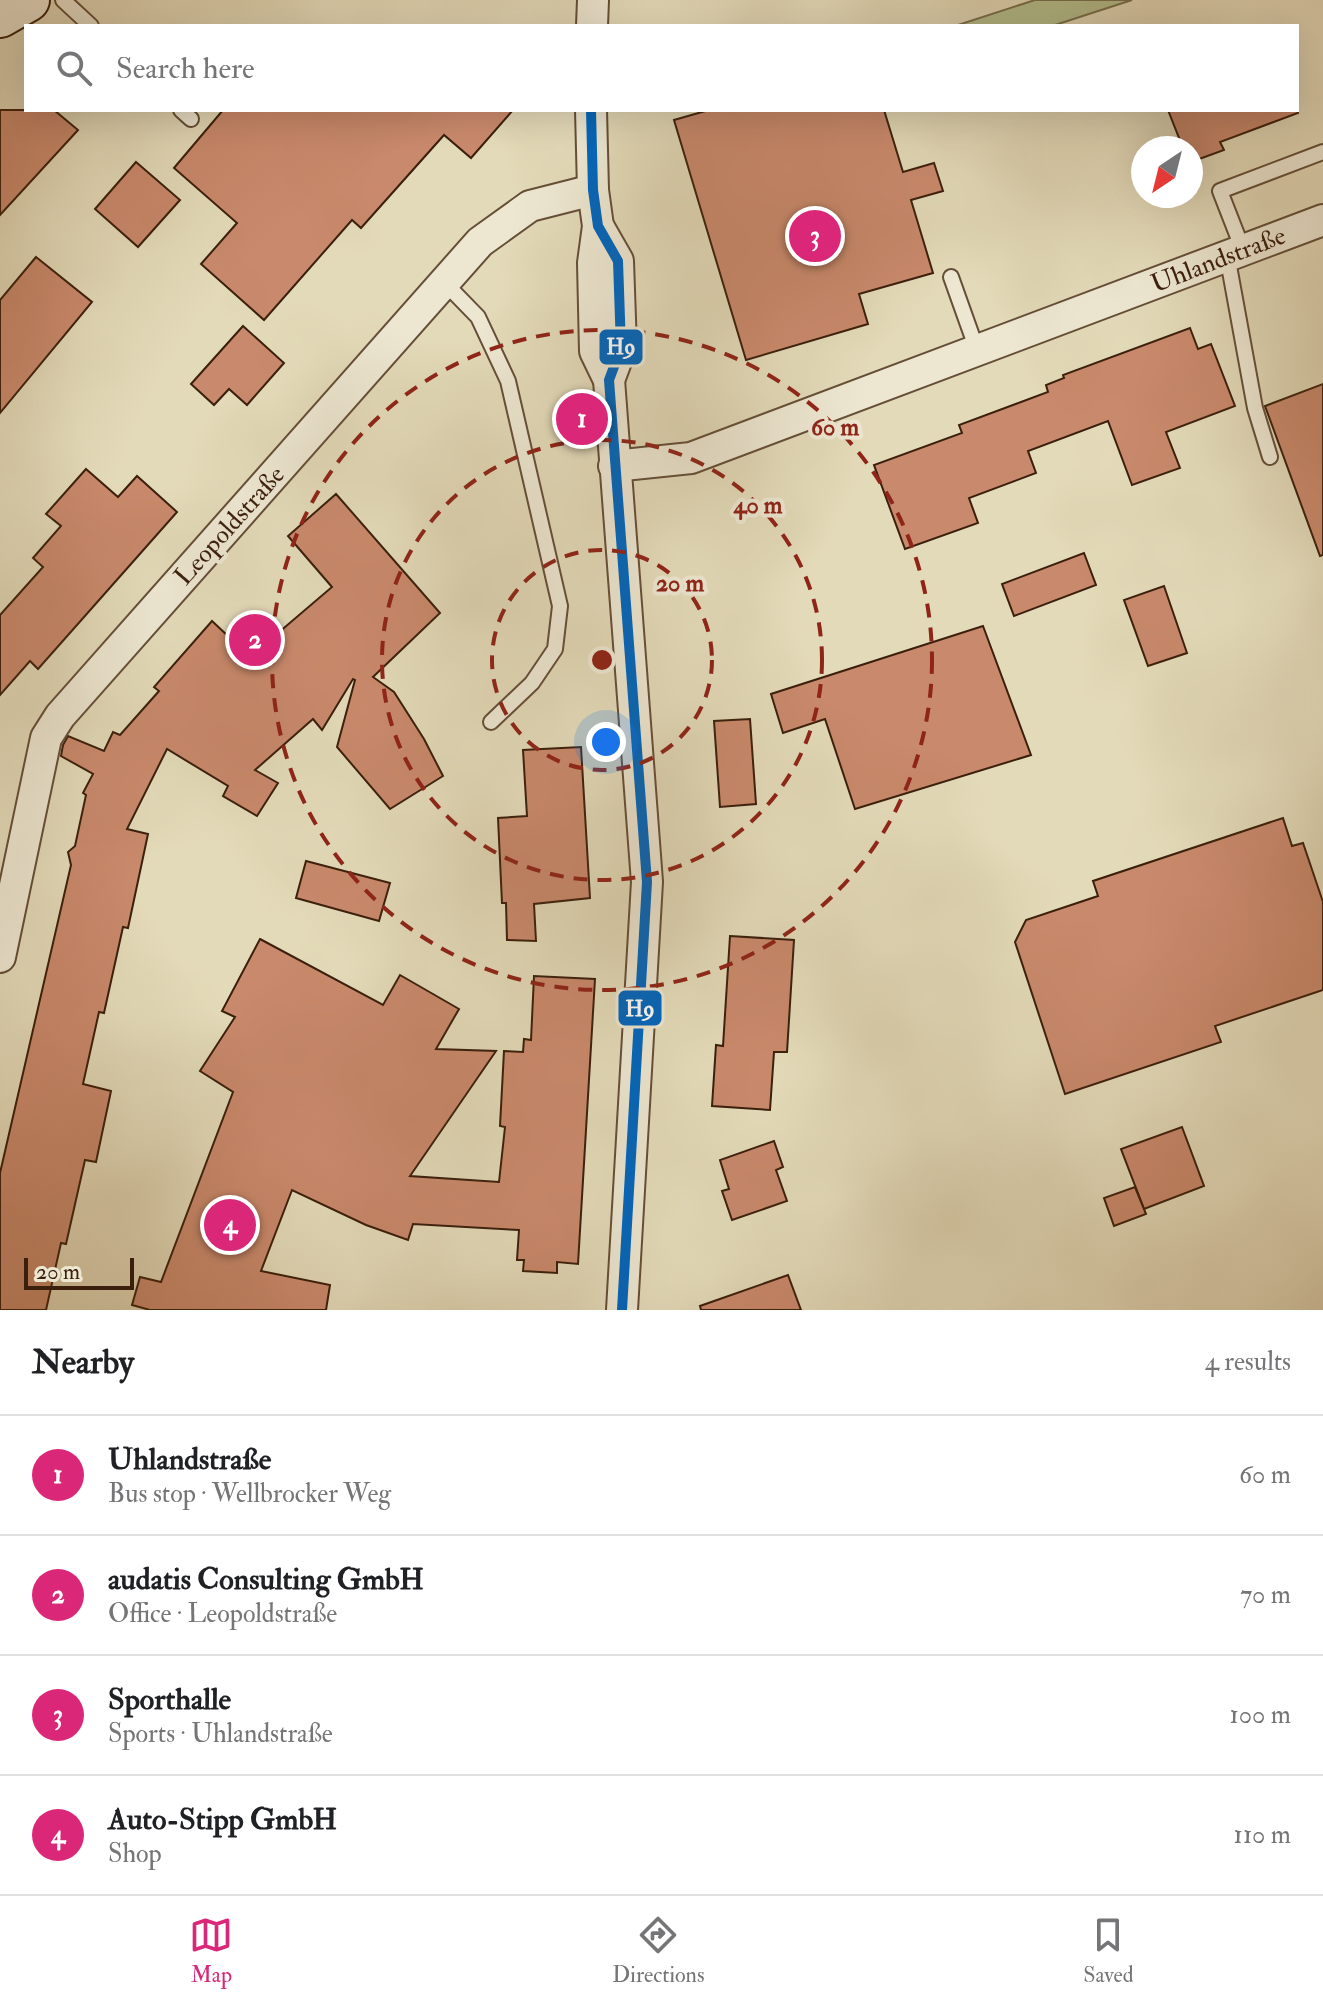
<!DOCTYPE html>
<html lang="en">
<head>
<meta charset="utf-8">
<style>
	:root { --surface:#fff; --page:#f2f2f2; --text:#202124; --muted:#757577; --line:#e0e0e0; --accent:#db2777 }
	body { margin:0; font-family:"IM FELL Double Pica",serif; background:var(--page); color:var(--text) }
	.compass { position:absolute; left:1131px; top:136px; width:72px; height:72px; border-radius:50%; background:var(--surface); box-shadow:0 8px 32px #0002; rotate:215deg }
	.scale { position:absolute; left:24px; bottom:20px; width:110px; box-sizing:border-box; padding-left:8px; border:4px solid #3b1f0c; border-top:0; font-size:22px; line-height:28px; white-space:nowrap; color:#3b1f0c; -webkit-text-stroke:6px #ede7d2; paint-order:stroke }
	.you { position:absolute; left:606px; top:742px; width:28px; height:28px; margin:-20px; border:6px solid #fff; border-radius:50%; background:#1a73e8; box-shadow:0 0 0 12px #1a73e833 }
	.badge { display:grid; place-items:center; width:52px; height:52px; border-radius:50%; background:var(--accent); color:#fff; font-size:26px; font-weight:700 }
	.pin { position:absolute; translate:-50% -50%; border:4px solid #fff; box-shadow:0 2px 8px #0006 }
	.list { margin:0; padding:0; list-style:none }
	h2 { display:flex; justify-content:space-between; align-items:center; height:104px; margin:0; padding:0 32px; font-size:34px }
	h2 small { font-size:26px; font-weight:400; color:var(--muted) }
	.list li { display:grid; grid-template-columns:52px 1fr auto; gap:24px; align-items:center; box-sizing:border-box; height:120px; padding:0 32px; border-top:2px solid var(--line) }
	.list b { display:block; font-size:30px; white-space:nowrap }
	.list p { margin:0; font-size:26px; white-space:nowrap; color:var(--muted) }
	.list em { font-size:26px; font-style:normal; color:var(--muted) }
	.icon { flex:none; width:44px; height:44px; fill:none; stroke:currentColor; stroke-width:2; stroke-linecap:round; stroke-linejoin:round }
	.map { position:relative; flex:none; width:1323px; height:1310px; overflow:hidden }
	.search { position:absolute; background:var(--surface); box-shadow:0 8px 32px #0002; left:24px; right:24px; top:24px; height:88px; display:flex; align-items:center; gap:20px; box-sizing:border-box; padding:0 28px; border-radius:0px; color:var(--muted); font-size:30px }
	.sheet { height:584px; background:var(--surface) }
	nav { display:flex; justify-content:space-around; align-items:center; box-sizing:border-box; height:112px; border-top:2px solid var(--line); background:var(--surface); font-size:22px; color:var(--muted) }
	nav a { display:grid; justify-items:center; gap:4px }
	nav .on { color:var(--accent) }
	.map>svg:first-child { display:block }
</style>
</head>
<body>
<div class="map">
<svg width="1323" height="1310" viewBox="0 0 1323 1310">
	<rect width="100%" height="100%" fill="#e3dab9"/>
	<filter id="stains"><feTurbulence type="fractalNoise" baseFrequency=".0025" numOctaves="4"/><feColorMatrix values="0 0 0 0 .2 0 0 0 0 .09 0 0 0 0 .02 0 0 0 .5 -.17"/></filter>
	<radialGradient id="worn" r=".72"><stop offset=".6" stop-color="#630" stop-opacity="0"/><stop offset="1" stop-color="#630" stop-opacity=".3"/></radialGradient>
	<!-- green -->
	<polygon fill="#b4bf8f" stroke="#786f4e" stroke-width="2" points="1035,0 1132,0 1052,26 955,26"/>
	<!-- building -->
	<g fill="#c9896c" stroke="#3b1f0c" stroke-width="2">
		<polygon points="0,110 54,110 78,130 0,215"/>
		<polygon points="223,110 513,110 471,158 444,135 361,228 352,220 264,320 201,264 237,223 174,168"/>
		<polygon points="709,110 884,110 903,172 934,163 943,191 911,200 933,273 859,294 868,324 746,360 674,120"/>
		<polygon points="1168,110 1297,110 1298,113 1220,142 1224,150 1191,162 1191,148 1183,148"/>
		<polygon points="136,162 180,200 138,247 95,209"/>
		<polygon points="36,257 92,302 0,413 0,300"/>
		<polygon points="243,326 284,363 247,405 229,389 214,405 191,384"/>
		<polygon points="1190,328 1198,349 1211,344 1235,406 1166,432 1180,468 1132,485 1108,421 1028,451 1036,473 969,498 978,523 905,549 874,465 962,433 959,425 1048,392 1046,385 1064,378 1063,375"/>
		<polygon points="1323,384 1323,555 1320,556 1265,406"/>
		<polygon points="86,469 118,497 137,476 177,512 38,669 30,661 0,695 0,615 43,567 33,558 61,526 46,514"/>
		<polygon points="336,494 440,613 373,677 394,692 424,739 443,776 390,809 337,747 355,680 353,679 322,730 313,719 255,770 278,783 257,816 223,796 228,786 167,749 127,829 148,834 128,928 123,927 104,1013 99,1012 83,1084 111,1091 96,1162 85,1160 66,1244 61,1243 46,1310 0,1310 0,1173 71,865 68,852 75,846 86,795 83,793 93,774 61,756 63,745 68,736 104,751 113,732 120,735 159,691 154,687 212,621 229,637 246,618 271,639 332,587 288,536"/>
		<polygon points="1084,553 1096,585 1014,616 1002,584"/>
		<polygon points="1164,586 1187,653 1148,666 1124,600"/>
		<polygon points="983,626 1031,755 855,809 825,719 783,733 771,694"/>
		<polygon points="750,719 756,804 720,807 714,721"/>
		<polygon points="581,747 590,898 534,904 536,941 507,940 506,903 502,903 498,818 527,816 523,750"/>
		<polygon points="1283,818 1292,846 1303,843 1323,902 1323,990 1215,1026 1221,1042 1065,1094 1015,942 1026,920 1098,896 1093,881"/>
		<polygon points="306,861 390,883 379,921 296,898"/>
		<polygon points="730,936 794,940 787,1052 774,1052 770,1110 712,1106 716,1045 723,1046"/>
		<polygon points="260,939 383,1005 400,975 459,1009 436,1049 496,1051 410,1176 499,1182 505,1127 500,1126 504,1051 523,1052 524,1039 531,1040 534,976 595,979 578,1264 557,1262 557,1273 523,1271 524,1260 517,1260 519,1230 413,1224 408,1240 366,1225 292,1190 261,1271 330,1285 326,1310 150,1310 132,1305 140,1277 161,1282 233,1092 200,1071 235,1017 222,1011"/>
		<polygon points="1182,1127 1204,1186 1144,1209 1121,1149"/>
		<polygon points="774,1141 783,1167 776,1170 787,1201 732,1220 722,1191 729,1189 720,1160"/>
		<polygon points="1135,1187 1146,1214 1114,1226 1104,1198"/>
		<polygon points="788,1275 801,1310 701,1310 700,1306"/>
	</g>
	<g fill="none" stroke-linecap="round" stroke-linejoin="round">
		<!-- lane casing -->
		<g stroke="#654e37" stroke-width="18">
			<g id="lane">
				<polyline points="63,0 91,26"/>
				<polyline points="181,110 191,119"/>
				<polyline points="1243,250 1220,191 1323,152"/>
				<polyline points="1227,255 1255,408 1270,457"/>
				<polyline points="951,277 977,350"/>
				<polyline points="444,282 478,317 508,381 560,606 555,649 532,683 491,722"/>
			</g>
		</g>
		<!-- street casing -->
		<g stroke="#654e37" stroke-width="34">
			<g id="street">
				<polyline points="592,26 593,0"/>
				<polyline points="591,110 593,190 598,226 593,263 595,351 609,380 647,882 622,1310"/>
				<polyline points="598,226 618,261 621,348 609,380"/>
				<polyline points="614,466 691,458 1323,220"/>
				<polyline points="0,957 46,738 60,716 480,242 530,206 593,190"/>
			</g>
		</g>
		<!-- secondary casing -->
		<g stroke="#3b1f0c" stroke-width="46">
			<polyline id="secondary" points="0,16 28,0"/>
		</g>
		<!-- lane -->
		<use href="#lane" stroke="#ede7d2" stroke-width="14"/>
		<!-- street -->
		<use href="#street" stroke="#ede7d2" stroke-width="30"/>
		<!-- secondary -->
		<use href="#secondary" stroke="#ede7d2" stroke-width="42"/>
		<!-- bus-1 casing -->
		<g stroke="#ede7d2" stroke-width="16">
			<polyline id="bus-1" points="591,110 593,190 598,226 618,261 621,348 609,380 647,882 622,1310"/>
		</g>
		<!-- bus-1 -->
		<use href="#bus-1" stroke="#0065bd" stroke-width="10"/>
	</g>
	<!-- distance rings -->
	<g fill="none" stroke="#8f2418" stroke-width="4" stroke-dasharray="14 10">
		<circle cx="602" cy="660" r="110"/>
		<circle cx="602" cy="660" r="220"/>
		<circle cx="602" cy="660" r="330"/>
	</g>
	<g text-anchor="middle" stroke-width="8" stroke-linejoin="round" paint-order="stroke">
		<!-- street labels -->
		<g font-size="26" fill="#3b1f0c" stroke="#ede7d2">
			<text transform="translate(1218 259) rotate(-21)" y="9">Uhlandstraße</text>
			<text transform="translate(229 525) rotate(-48)" y="9">Leopoldstraße</text>
		</g>
	</g>
	<circle cx="602" cy="660" r="12" fill="#8f2418" stroke="#ede7d2" stroke-width="4"/>
	<g font-size="24" text-anchor="middle" font-weight="bold" fill="#8f2418" stroke="#ede7d2" stroke-width="8" stroke-linejoin="round" paint-order="stroke">
		<text x="835" y="435">60 m</text>
		<text x="758" y="513">40 m</text>
		<text x="680" y="591">20 m</text>
	</g>
	<g stroke="#ede7d2" stroke-width="3">
		<rect x="598" y="328" width="46" height="38" rx="8" fill="#0065bd"/>
		<rect x="617" y="989" width="46" height="38" rx="8" fill="#0065bd"/>
	</g>
	<g font-size="22" text-anchor="middle" font-weight="bold" fill="#fff">
		<text x="621" y="354">H9</text>
		<text x="640" y="1016">H9</text>
	</g>
	<rect width="100%" height="100%" filter="url(#stains)"/>
	<rect width="100%" height="100%" fill="url(#worn)"/>
</svg>
<svg class="compass" viewBox="-18 -18 36 36"><path d="M0-13l5 13h-10z" fill="#e53935"/><path d="M0 13l5-13h-10z" fill="#757577"/></svg>
<div class="scale">20 m</div>
<div class="you"></div>
<div class="pin badge" style="left:582px;top:419px">1</div>
<div class="pin badge" style="left:255px;top:640px">2</div>
<div class="pin badge" style="left:815px;top:236px">3</div>
<div class="pin badge" style="left:230px;top:1225px">4</div>
<div class="search"><svg class="icon" aria-label="search" viewBox="0 0 24 24"><circle cx="10" cy="10" r="6"/><path d="M15 15l6 6"/></svg>Search here</div>
</div>
<section class="sheet">
<h2>Nearby<small>4 results</small></h2>
<ul class="list">
<li><span class="badge">1</span><div><b>Uhlandstraße</b><p>Bus stop · Wellbrocker Weg</p></div><em>60 m</em></li>
<li><span class="badge">2</span><div><b>audatis Consulting GmbH</b><p>Office · Leopoldstraße</p></div><em>70 m</em></li>
<li><span class="badge">3</span><div><b>Sporthalle</b><p>Sports · Uhlandstraße</p></div><em>100 m</em></li>
<li><span class="badge">4</span><div><b>Auto-Stipp GmbH</b><p>Shop</p></div><em>110 m</em></li>
</ul>
</section>
<nav>
<a class="on"><svg class="icon" aria-label="map" viewBox="0 0 24 24"><path d="M3 6l6-2 6 2 6-2v14l-6 2-6-2-6 2zM9 4v14M15 6v14"/></svg>Map</a>
<a><svg class="icon" aria-label="directions" viewBox="0 0 24 24"><path d="M12 3l9 9-9 9-9-9zM9 14v-3h6M13 9l2 2-2 2"/></svg>Directions</a>
<a><svg class="icon" aria-label="saved" viewBox="0 0 24 24"><path d="M7 4h10v16l-5-4-5 4z"/></svg>Saved</a>
</nav>
</body>
</html>
